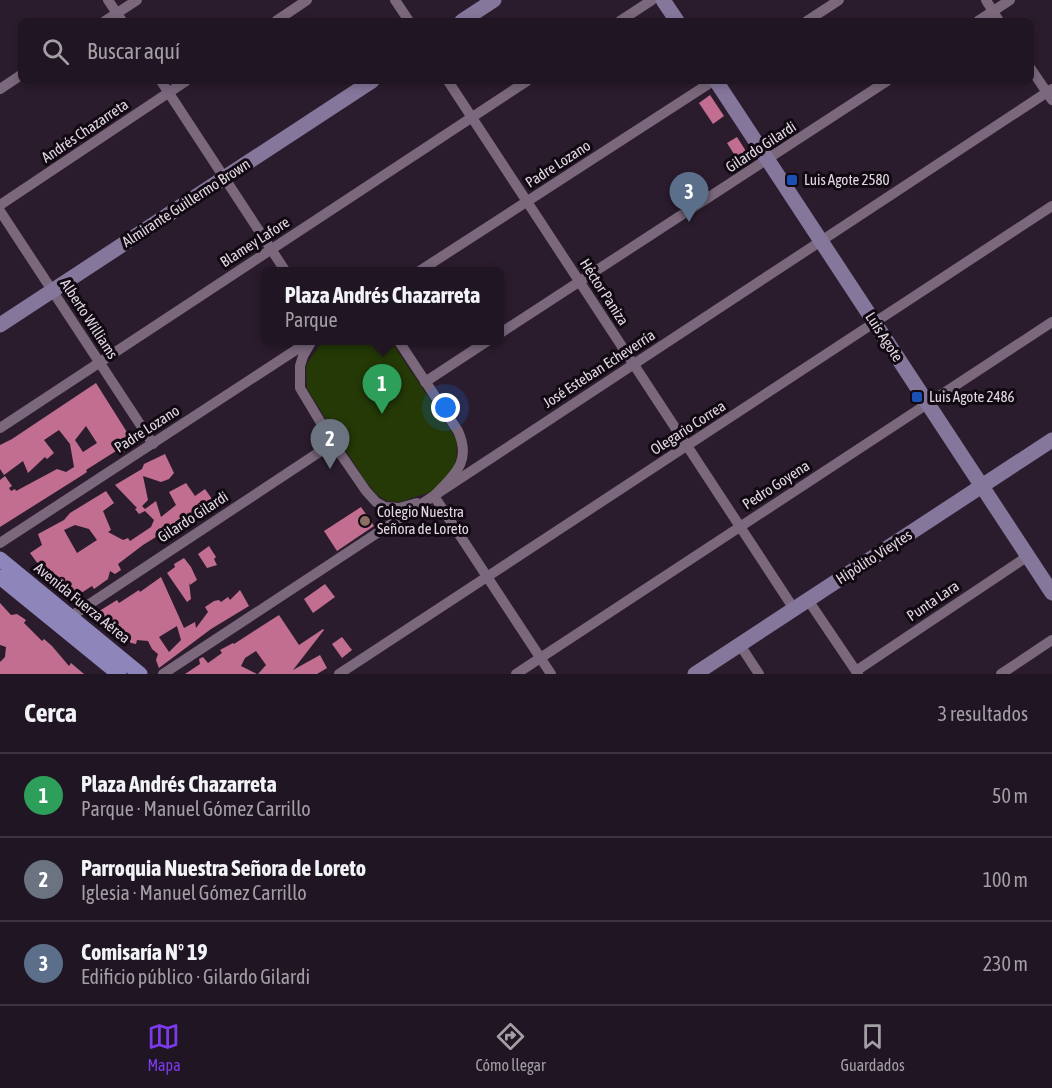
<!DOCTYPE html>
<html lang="es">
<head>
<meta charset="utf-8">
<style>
	:root { --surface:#201522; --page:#2d222f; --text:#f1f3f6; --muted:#a29fa5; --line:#3d3440; --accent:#7c3aed }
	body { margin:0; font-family:"Asap Condensed",sans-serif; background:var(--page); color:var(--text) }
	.you { position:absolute; left:446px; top:408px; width:21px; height:21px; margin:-15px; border:4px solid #fff; border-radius:50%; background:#1a73e8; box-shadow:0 0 0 9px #1a73e833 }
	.badge { display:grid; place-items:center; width:39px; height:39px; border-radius:50%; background:var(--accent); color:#fff; font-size:20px; font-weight:700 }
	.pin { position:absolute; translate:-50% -50px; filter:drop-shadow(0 2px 3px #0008) }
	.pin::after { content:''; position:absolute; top:32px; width:21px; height:18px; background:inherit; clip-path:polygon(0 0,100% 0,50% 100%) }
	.popup { position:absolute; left:261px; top:267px; width:243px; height:78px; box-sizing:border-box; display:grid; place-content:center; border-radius:9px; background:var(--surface); filter:drop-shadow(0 2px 4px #0005); font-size:20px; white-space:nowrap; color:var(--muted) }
	.popup b { font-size:22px; color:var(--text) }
	.popup::after { content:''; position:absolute; left:50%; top:100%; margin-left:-12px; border:12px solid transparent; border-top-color:var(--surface) }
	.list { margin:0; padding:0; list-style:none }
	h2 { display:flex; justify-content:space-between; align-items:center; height:78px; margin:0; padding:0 24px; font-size:26px }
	h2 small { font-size:20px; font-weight:400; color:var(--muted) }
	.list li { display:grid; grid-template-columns:39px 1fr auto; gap:18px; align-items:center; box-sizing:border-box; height:84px; padding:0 24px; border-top:2px solid var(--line) }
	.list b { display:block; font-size:22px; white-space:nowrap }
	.list p { margin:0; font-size:20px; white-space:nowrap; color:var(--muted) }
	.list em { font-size:20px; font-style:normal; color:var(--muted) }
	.icon { flex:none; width:33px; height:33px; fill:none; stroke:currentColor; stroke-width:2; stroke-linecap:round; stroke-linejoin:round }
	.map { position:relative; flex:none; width:1052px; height:674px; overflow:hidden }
	.search { position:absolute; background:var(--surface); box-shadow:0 3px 9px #0003; left:18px; right:18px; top:18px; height:66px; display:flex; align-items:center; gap:15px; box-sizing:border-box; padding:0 21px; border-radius:9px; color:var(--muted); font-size:22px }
	.sheet { height:330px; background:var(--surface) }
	nav { display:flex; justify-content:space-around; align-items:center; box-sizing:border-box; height:84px; border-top:2px solid var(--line); background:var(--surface); font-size:16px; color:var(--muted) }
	nav a { display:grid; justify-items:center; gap:3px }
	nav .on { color:var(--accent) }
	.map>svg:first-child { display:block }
</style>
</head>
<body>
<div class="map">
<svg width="1052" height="674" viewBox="0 0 1052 674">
	<rect width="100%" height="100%" fill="#2b1c2d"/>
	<!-- green -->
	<polygon fill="#243906" points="323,341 391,341 457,440 456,459 453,471 431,492 400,502 387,501 376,494 364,479 307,389 306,365"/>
	<!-- building -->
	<g fill="#c26e91" fill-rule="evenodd">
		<polygon points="710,95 724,116 713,124 699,103"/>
		<polygon points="737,137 749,156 739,162 727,143"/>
		<path d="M96,383l34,54 3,-1 4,8 -19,11 -2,-4 -30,19 1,2 -6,4 -81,51v-47l5,-4 7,10 -3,2 2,3 4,-2 1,2 41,-22 9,3 8,-5 -4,-23 -11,-14 -15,10 10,13 -7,6 -2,-2 -17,16 -5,-12 -19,14 -4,-6v-24l12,-6zM86,426l11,17 -14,9 -8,-12z"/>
		<path d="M165,454l9,19 -5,6 -8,3 -18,-6 5,24 -6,6 3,3 11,-8 5,16 15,-12 -7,-13 17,-9 9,13 10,-7 12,17 -28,19 -2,-3 -6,4 -2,-4 -6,3 2,6 -6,4 -5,-3 -21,13 -25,19 3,6 -6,4 -5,-3 -2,8 -14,10 -2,-3 -14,9 1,2 -5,4 -12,-10 3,-3 -27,-24 -8,-11 12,-8 -4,-11 26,-14 6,-7 36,-22 8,12 -11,8 8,19 -3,2 15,8 5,-2 2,3 21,-14 3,-7 -9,-9 -6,3 -4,-5 2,-1 -22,-23 27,-16 2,-5zM75,525l14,4 8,11 -20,13 -13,-23z"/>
		<polygon points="361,507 374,526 337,551 324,531"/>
		<polygon points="209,546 216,557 214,559 217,565 207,568 198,554"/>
		<polygon points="184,558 191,567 197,580 190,585 189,582 191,599 187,602 167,573 175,567 174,564"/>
		<path d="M161,577l23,51 11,-6 1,6 12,-16 -3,-5 9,-6 5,-1 2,2 7,-5 2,3 10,-10 9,16 -38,23 -52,39 -3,-8 2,-6 -6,-5 -4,-8 -11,-1 -1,4 -5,-1 -11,-13 -3,3 -21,-20 21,-13 2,3 20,-13 1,2zM177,626l4,14 -12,12 -10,-15z"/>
		<polygon points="325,584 335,597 313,613 304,599"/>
		<polygon points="0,603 11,615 17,614 26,620 24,623 42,641 44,639 52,646 69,666 71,663 84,674 0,674 0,662 5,657 6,647 0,645"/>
		<polygon points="279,615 299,645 323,629 324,630 293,670 320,655 327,668 317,674 258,674 266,665 256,651 245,658 241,666 257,674 185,674 200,664 199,659 203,657 208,663 222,653 220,650 233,643 234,644"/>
		<polygon points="342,637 352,650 342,658 332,644"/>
	</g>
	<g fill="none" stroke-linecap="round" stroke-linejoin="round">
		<!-- street -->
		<g stroke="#7b687d" stroke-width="10">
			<polyline points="108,0 122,21"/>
			<polyline points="395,0 409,21"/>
			<polyline points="986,0 999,21"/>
			<polyline points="105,21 137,0"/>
			<polyline points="276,21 307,0"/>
			<polyline points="620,21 652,0"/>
			<polyline points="807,21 839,0"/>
			<polyline points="978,21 1010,0"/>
			<polyline points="1031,69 1052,100"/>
			<polyline points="161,81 286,272"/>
			<polyline points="448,81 794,609"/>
			<polyline points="0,89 21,75"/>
			<polyline points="0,205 186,81"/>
			<polyline points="0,211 153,444"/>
			<polyline points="418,272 713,81"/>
			<polyline points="499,334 887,81"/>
			<path d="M398,340l60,91c14,31 -4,44 -24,65l117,178"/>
			<polyline points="310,344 303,356 300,366 300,388 333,443 366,491 376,502 385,507 399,508 417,503"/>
			<polyline points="425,382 489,340"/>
			<polyline points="0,428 527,81"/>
			<polyline points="0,543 311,340"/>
			<polyline points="808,600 858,674"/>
			<polyline points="70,617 333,443"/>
			<polyline points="740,645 759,674"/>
			<polyline points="856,671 1028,556"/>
			<polyline points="163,674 1052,89"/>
			<polyline points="339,674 1052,206"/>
			<polyline points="516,674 1052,322"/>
			<polyline points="1001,674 1052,640"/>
		</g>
		<!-- secondary -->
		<g stroke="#85779c" stroke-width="15">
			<polyline points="663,0 677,21"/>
			<polyline points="462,21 494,0"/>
			<polyline points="716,81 1052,593"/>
			<polyline points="0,325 372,81"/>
			<polyline points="695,674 1052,440"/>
		</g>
		<!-- primary -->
		<g stroke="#8e86bb" stroke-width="15">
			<polyline points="0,559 140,674"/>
			<polyline points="0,577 119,674"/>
		</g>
	</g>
	<!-- markers -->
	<g fill="#1a4fb4" stroke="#100911" stroke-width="2">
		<rect x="786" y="174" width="12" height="12" rx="3"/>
		<rect x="911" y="391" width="12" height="12" rx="3"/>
	</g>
	<circle fill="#8d6e63" stroke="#100911" stroke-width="2" cx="365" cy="521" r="6"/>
	<g text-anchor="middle" stroke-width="6" stroke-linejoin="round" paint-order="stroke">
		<!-- street labels -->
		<g font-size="15" fill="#e1d7e2" stroke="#100911">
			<text transform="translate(85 131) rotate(-34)" y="5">Andrés Chazarreta</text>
			<text transform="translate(761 147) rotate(-33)" y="5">Gilardo Gilardi</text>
			<text transform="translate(558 164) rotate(-33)" y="5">Padre Lozano</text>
			<text transform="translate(186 203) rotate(-33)" y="5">Almirante Guillermo Brown</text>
			<text transform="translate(255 242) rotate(-33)" y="5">Blamey Lafore</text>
			<text transform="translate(604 292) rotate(57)" y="5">Héctor Paniza</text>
			<text transform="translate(89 319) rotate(57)" y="5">Alberto Williams</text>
			<text transform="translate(884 337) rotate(57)" y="5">Luis Agote</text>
			<text transform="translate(599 369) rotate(-33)" y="5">José Esteban Echeverría</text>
			<text transform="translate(688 428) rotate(-33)" y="5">Olegario Correa</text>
			<text transform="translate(147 429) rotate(-33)" y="5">Padre Lozano</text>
			<text transform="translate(776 485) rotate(-33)" y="5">Pedro Goyena</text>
			<text transform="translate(193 517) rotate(-33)" y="5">Gilardo Gilardi</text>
			<text transform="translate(874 557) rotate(-33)" y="5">Hipólito Vieytes</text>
			<text transform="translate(933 601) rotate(-34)" y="5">Punta Lara</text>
			<text transform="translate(82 603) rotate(39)" y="5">Avenida Fuerza Aérea</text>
		</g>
		<!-- poi labels -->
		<g font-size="15" fill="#e1d7e2" stroke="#100911" text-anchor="start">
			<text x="804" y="185">Luis Agote 2580</text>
			<text x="929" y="402">Luis Agote 2486</text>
			<text x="377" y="517">Colegio Nuestra<tspan x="377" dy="17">Señora de Loreto</tspan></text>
		</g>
	</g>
</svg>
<div class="you"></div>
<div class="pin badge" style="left:382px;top:414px;background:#2e9e5b">1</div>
<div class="popup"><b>Plaza Andrés Chazarreta</b>Parque</div>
<div class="pin badge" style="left:330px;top:469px;background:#6b7280">2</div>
<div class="pin badge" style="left:689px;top:222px;background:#5c6f8a">3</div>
<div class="search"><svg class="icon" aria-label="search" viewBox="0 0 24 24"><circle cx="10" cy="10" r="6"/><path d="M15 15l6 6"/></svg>Buscar aquí</div>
</div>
<section class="sheet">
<h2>Cerca<small>3 resultados</small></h2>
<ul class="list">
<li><span class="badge" style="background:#2e9e5b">1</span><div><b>Plaza Andrés Chazarreta</b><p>Parque · Manuel Gómez Carrillo</p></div><em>50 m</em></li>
<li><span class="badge" style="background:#6b7280">2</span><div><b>Parroquia Nuestra Señora de Loreto</b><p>Iglesia · Manuel Gómez Carrillo</p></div><em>100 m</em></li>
<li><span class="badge" style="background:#5c6f8a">3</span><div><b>Comisaría N° 19</b><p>Edificio público · Gilardo Gilardi</p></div><em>230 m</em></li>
</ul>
</section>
<nav>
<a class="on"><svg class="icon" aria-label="map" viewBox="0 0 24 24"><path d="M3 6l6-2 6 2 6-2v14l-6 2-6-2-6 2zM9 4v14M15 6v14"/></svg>Mapa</a>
<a><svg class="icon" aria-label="directions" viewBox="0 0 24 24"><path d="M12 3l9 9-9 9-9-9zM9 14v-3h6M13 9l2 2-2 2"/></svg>Cómo llegar</a>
<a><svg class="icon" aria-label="saved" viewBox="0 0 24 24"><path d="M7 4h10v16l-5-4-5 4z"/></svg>Guardados</a>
</nav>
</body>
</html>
